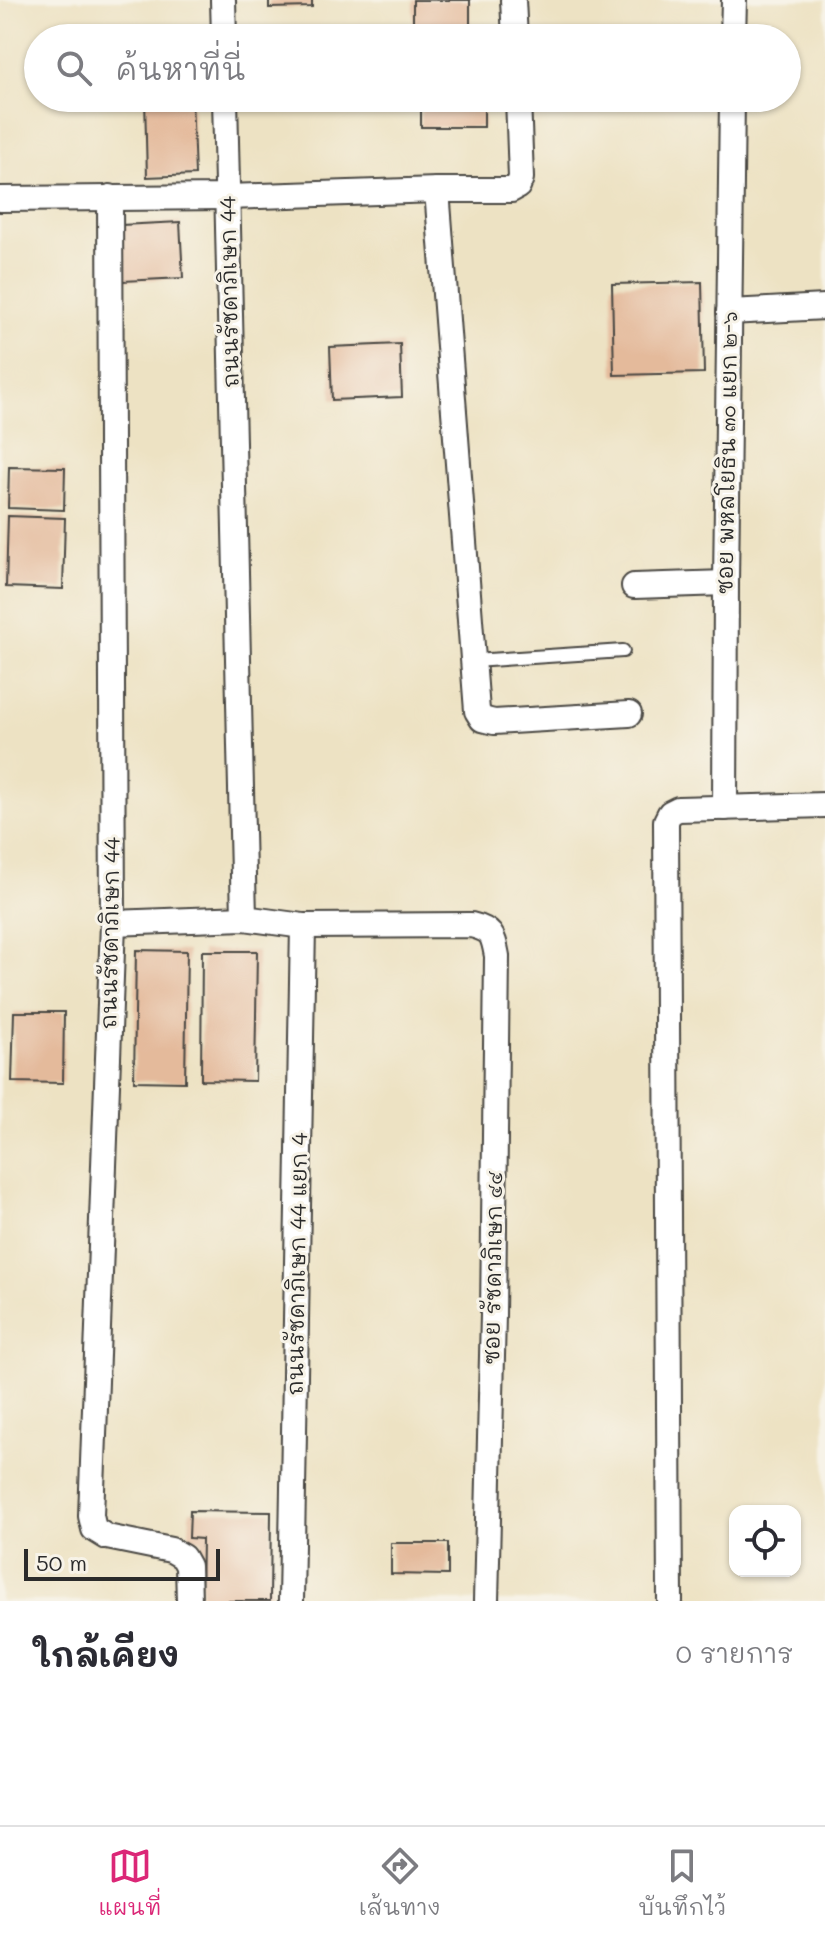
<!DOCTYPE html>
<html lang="th">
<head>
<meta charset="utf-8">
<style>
	:root { --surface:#fff; --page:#f2f2f3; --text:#2b2b33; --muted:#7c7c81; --line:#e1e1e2; --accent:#db2777 }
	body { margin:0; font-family:Mali,"Playpen Sans Thai",sans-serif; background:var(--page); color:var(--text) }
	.controls { position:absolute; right:24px; bottom:24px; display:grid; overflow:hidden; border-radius:16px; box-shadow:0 2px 6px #0004 }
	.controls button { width:72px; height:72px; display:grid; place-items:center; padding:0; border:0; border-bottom:2px solid var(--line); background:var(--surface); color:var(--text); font:40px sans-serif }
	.scale { position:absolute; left:24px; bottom:20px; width:196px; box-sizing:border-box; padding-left:8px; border:4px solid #2b2b2b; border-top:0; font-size:22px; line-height:28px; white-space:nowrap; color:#2b2b2b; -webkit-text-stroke:6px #f7f3e8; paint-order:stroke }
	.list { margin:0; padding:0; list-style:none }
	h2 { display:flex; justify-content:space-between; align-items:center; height:104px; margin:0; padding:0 32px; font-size:34px }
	h2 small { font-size:26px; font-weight:400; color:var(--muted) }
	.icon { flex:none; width:44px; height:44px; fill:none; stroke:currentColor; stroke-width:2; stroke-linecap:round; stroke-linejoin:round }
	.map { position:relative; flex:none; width:825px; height:1601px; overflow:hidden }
	.search { position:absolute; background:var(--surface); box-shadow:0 2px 6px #0004; left:24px; right:24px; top:24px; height:88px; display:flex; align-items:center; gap:20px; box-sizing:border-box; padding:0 28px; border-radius:44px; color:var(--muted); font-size:30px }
	.sheet { height:224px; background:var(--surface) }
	nav { display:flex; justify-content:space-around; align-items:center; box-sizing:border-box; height:112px; border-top:2px solid var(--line); background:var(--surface); font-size:22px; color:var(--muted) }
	nav a { display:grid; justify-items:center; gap:4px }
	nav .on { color:var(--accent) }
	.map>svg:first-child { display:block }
</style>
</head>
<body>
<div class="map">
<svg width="825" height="1601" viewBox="0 0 825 1601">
	<rect width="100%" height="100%" fill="#f7f3e8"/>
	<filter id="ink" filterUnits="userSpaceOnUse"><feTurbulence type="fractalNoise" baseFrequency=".0125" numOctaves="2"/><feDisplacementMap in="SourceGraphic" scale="16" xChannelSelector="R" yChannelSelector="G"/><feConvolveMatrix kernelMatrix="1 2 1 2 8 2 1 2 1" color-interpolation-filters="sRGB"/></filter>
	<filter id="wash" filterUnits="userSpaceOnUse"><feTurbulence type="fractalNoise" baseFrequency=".006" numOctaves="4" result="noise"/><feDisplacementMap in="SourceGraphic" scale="32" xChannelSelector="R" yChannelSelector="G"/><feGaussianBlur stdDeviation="1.8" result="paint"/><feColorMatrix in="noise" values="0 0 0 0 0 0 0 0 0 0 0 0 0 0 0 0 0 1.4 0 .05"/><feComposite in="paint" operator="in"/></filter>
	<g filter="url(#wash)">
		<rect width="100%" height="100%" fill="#ede2c3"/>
		<g id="blocks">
			<!-- building -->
			<g fill="#e4ba9b">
				<polygon points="269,0 312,0 312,7 269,8"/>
				<rect x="413" y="0" width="57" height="38"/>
				<polygon points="145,98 192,98 195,175 147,177"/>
				<rect x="421" y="98" width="63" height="29"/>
				<polygon points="180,222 183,278 123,281 121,225"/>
				<polygon points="702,282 704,373 614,375 612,284"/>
				<polygon points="400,344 402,397 332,400 330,347"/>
				<polygon points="9,467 65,468 64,510 8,508"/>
				<polygon points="8,516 65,518 63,589 6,587"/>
				<polygon points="136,950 187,951 185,1082 134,1081"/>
				<polygon points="202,951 257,951 255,1081 201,1080"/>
				<polygon points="14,1012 64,1012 63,1083 12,1082"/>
				<polygon points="190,1511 271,1512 270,1601 201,1601 202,1539 189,1538"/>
				<polygon points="391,1543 448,1543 448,1575 391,1574"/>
			</g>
		</g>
	</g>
	<g filter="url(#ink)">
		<use href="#blocks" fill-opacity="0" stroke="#484642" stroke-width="2"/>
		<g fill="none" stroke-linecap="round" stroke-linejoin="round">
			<!-- lane casing -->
			<g stroke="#484642" stroke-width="16">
				<polyline id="lane" points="473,661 623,651"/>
			</g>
			<!-- street casing -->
			<g stroke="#484642" stroke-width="28">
				<g id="street">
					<polyline points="223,0 224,38"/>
					<polyline points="513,0 515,38"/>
					<polyline points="733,38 734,0"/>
					<polyline points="225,98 244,918"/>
					<polyline points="437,190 511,190 518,186 521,178 518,98"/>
					<polyline points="110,197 113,923 91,1516 94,1529 107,1537 171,1550 183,1557 188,1566 189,1601"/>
					<polyline points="0,199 227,197 437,190 477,711 482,719 494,722 629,714"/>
					<polyline points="729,312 825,307"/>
					<polyline points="634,586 726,583"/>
					<polyline points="725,808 726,583 732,98"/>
					<path d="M113,923l131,-5 59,8 168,-1c22,5 22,11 26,31l-4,359 -7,286"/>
					<polyline points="291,1601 303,926"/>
					<polyline points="670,1601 666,821 670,813 678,809 825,805"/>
				</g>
			</g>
			<!-- lane -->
			<use href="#lane" stroke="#fff" stroke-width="12"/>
			<!-- street -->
			<use href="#street" stroke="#fff" stroke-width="24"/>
		</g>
	</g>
	<g text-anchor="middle" stroke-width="6" stroke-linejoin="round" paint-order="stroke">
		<!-- street labels -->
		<g font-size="22" fill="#2b2b2b" stroke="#f7f3e8">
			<text transform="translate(229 292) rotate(-91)" y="8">ถนนรัชดาภิเษก 44</text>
			<text transform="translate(727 453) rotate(-89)" y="8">ซอย พหลโยธิน ๓๐ แยก ๒-๖</text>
			<text transform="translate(110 933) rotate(-89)" y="8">ถนนรัชดาภิเษก 44</text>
			<text transform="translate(297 1264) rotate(-89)" y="8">ถนนรัชดาภิเษก 44 แยก 4</text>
			<text transform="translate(493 1268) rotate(-89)" y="8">ซอย รัชดาภิเษก ๔๔</text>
		</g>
	</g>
</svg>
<div class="controls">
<button><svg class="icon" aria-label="locate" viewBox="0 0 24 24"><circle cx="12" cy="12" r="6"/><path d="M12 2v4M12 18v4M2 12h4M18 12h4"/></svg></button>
</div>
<div class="scale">50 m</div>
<div class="search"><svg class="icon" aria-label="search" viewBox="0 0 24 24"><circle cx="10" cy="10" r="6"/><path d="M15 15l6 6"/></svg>ค้นหาที่นี่</div>
</div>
<section class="sheet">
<h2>ใกล้เคียง<small>0 รายการ</small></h2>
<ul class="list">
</ul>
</section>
<nav>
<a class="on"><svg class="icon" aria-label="map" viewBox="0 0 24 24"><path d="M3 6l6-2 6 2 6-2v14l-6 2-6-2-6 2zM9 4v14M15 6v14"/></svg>แผนที่</a>
<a><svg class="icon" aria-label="directions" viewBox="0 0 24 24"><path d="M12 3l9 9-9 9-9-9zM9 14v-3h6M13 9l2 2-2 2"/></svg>เส้นทาง</a>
<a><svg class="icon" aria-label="saved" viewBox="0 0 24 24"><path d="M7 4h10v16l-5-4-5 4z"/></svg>บันทึกไว้</a>
</nav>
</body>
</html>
